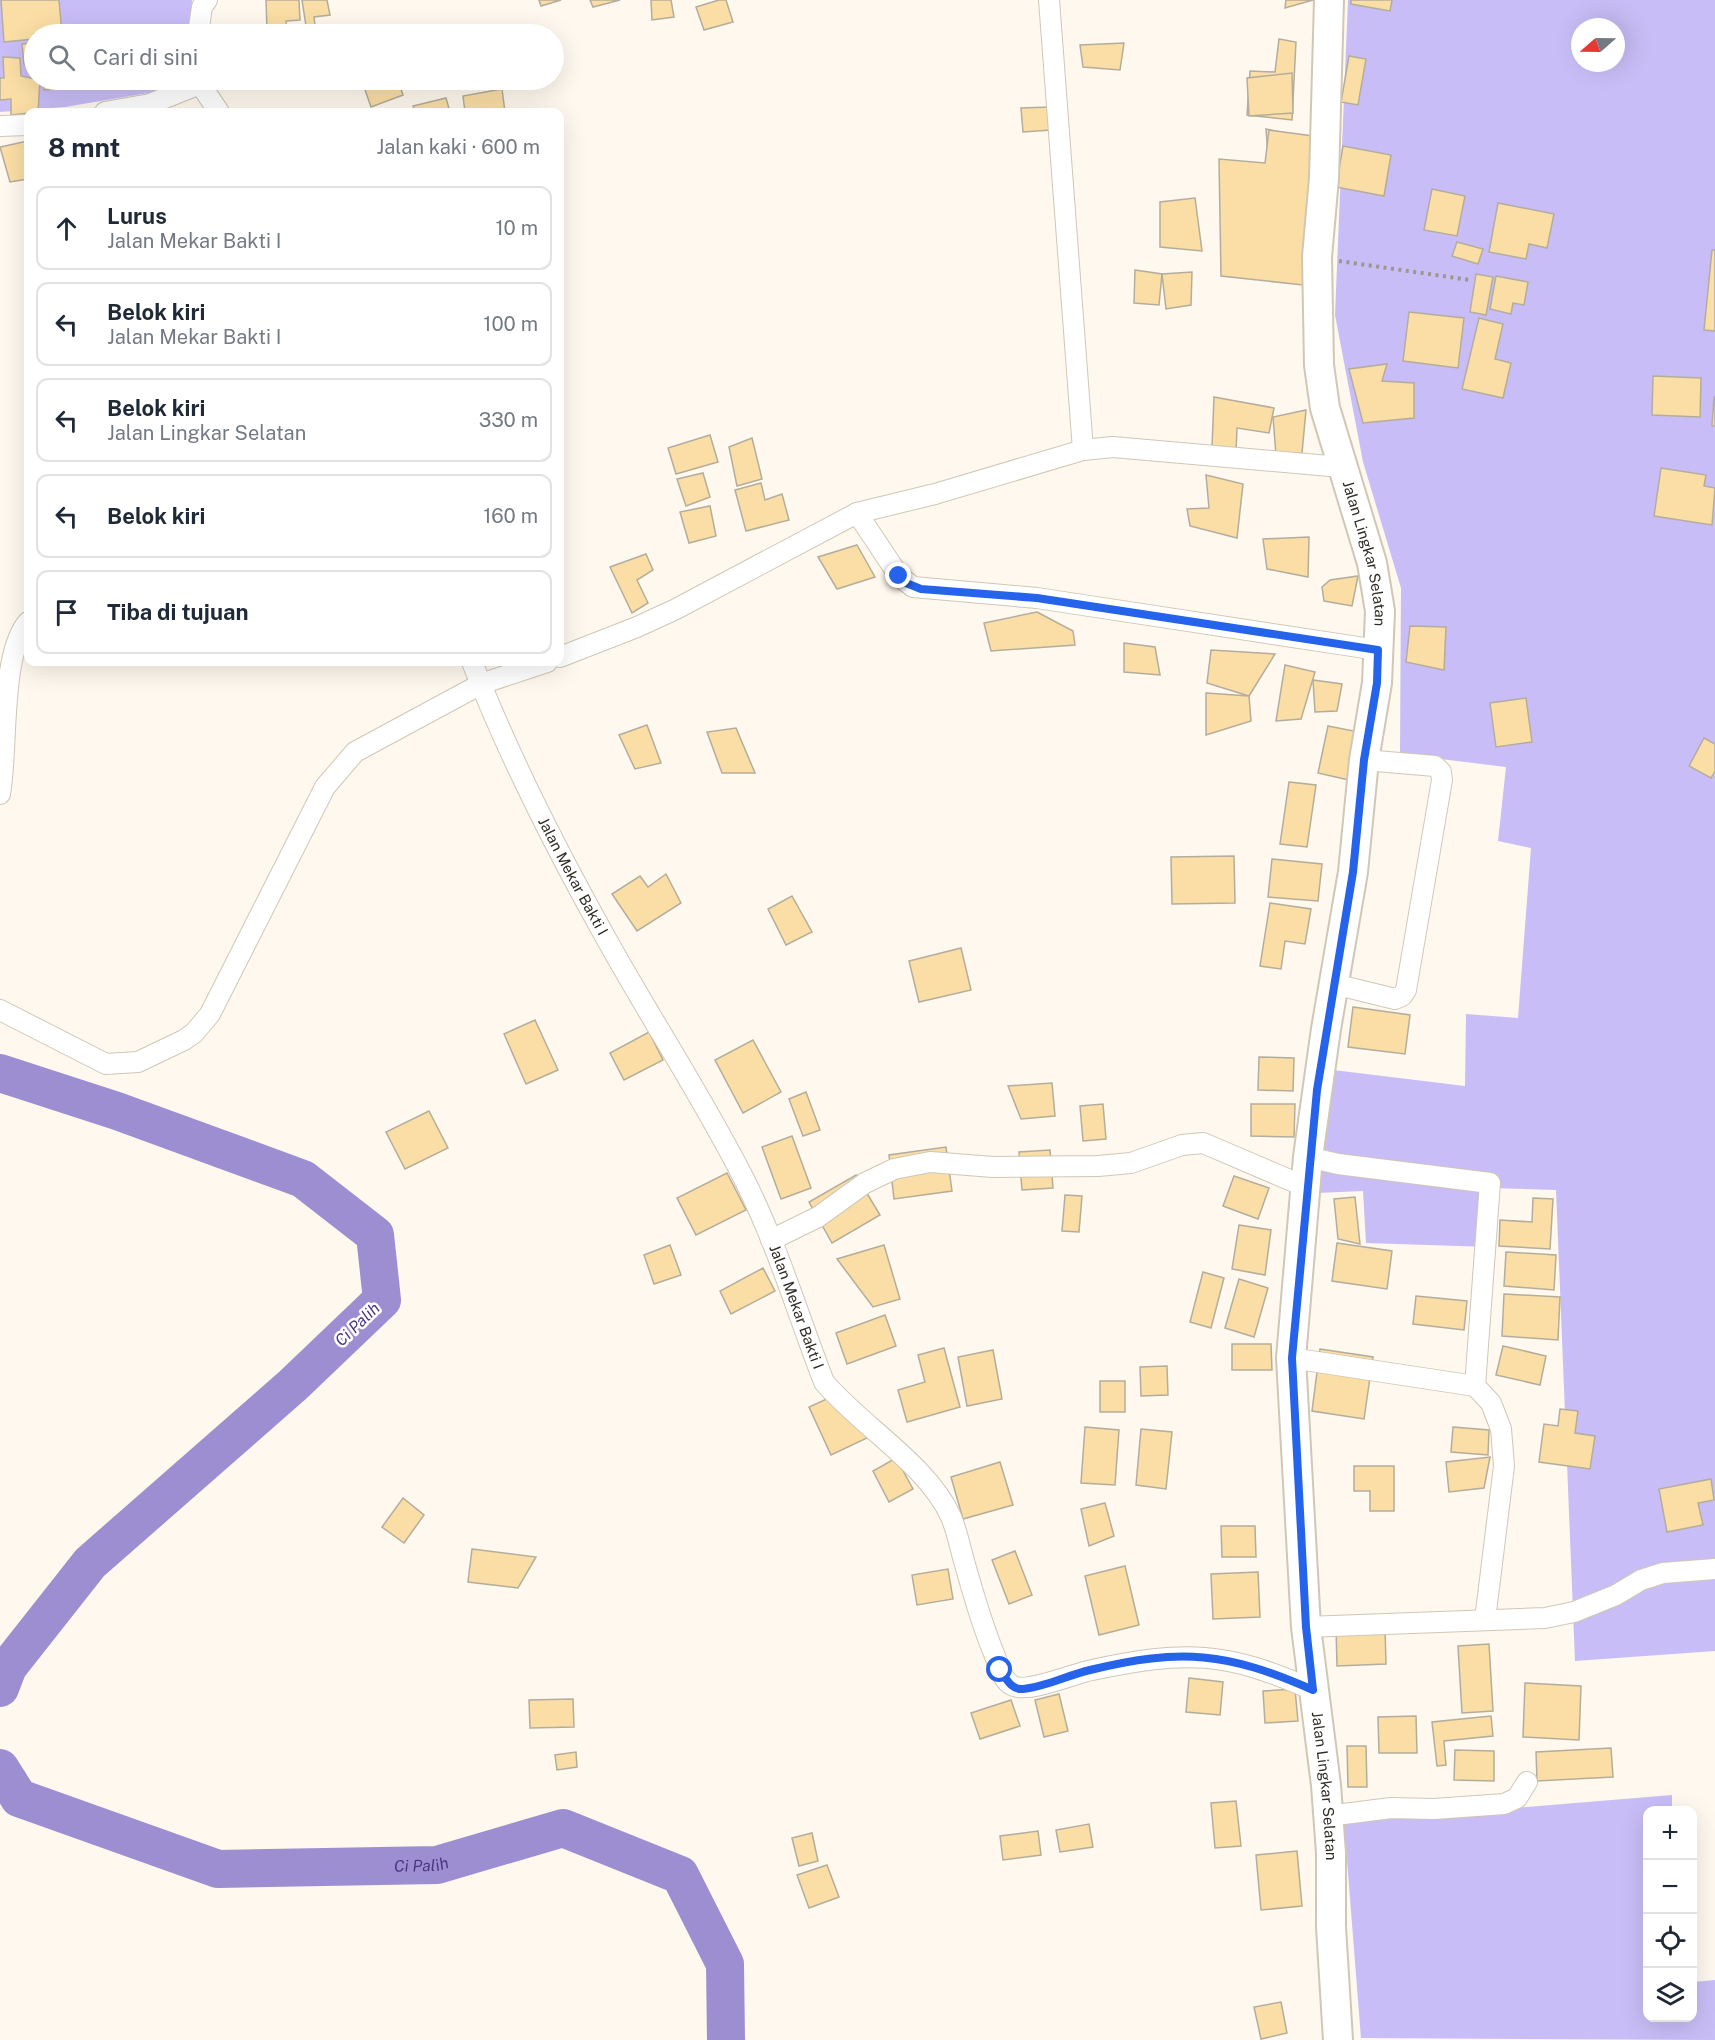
<!DOCTYPE html>
<html lang="id">
<head>
<meta charset="utf-8">
<style>
	:root { --surface:#fff; --page:#f2f2f3; --text:#1f2937; --muted:#747a83; --line:#e0e1e3 }
	body { margin:0; font-family:"Public Sans",sans-serif; background:var(--page); color:var(--text) }
	.controls { position:absolute; right:18px; bottom:18px; display:grid; overflow:hidden; border-radius:12px; box-shadow:0 6px 24px #0002 }
	.controls button { width:54px; height:54px; display:grid; place-items:center; padding:0; border:0; border-bottom:2px solid var(--line); background:var(--surface); color:var(--text); font:30px sans-serif }
	.compass { position:absolute; left:1571px; top:18px; width:54px; height:54px; border-radius:50%; background:var(--surface); box-shadow:0 6px 24px #0002; rotate:250deg }
	.stop { position:absolute; width:18px; height:18px; margin:-14px; border:4px solid #2563eb; border-radius:50%; background:#fff }
	.stop.end { background:#2563eb; border-color:#fff; box-shadow:0 2px 6px #0008 }
	.list { margin:0; padding:0; list-style:none }
	h2 { display:flex; justify-content:space-between; align-items:center; height:78px; margin:0; padding:0 24px; font-size:26px }
	h2 small { font-size:20px; font-weight:400; color:var(--muted) }
	.list li { display:grid; grid-template-columns:39px 1fr auto; gap:18px; align-items:center; box-sizing:border-box; height:84px; margin:0 12px 12px; padding:0 12px; border:2px solid var(--line); border-radius:12px }
	.list b { display:block; font-size:22px; white-space:nowrap }
	.list p { margin:0; font-size:20px; white-space:nowrap; color:var(--muted) }
	.list em { font-size:20px; font-style:normal; color:var(--muted) }
	.icon { flex:none; width:33px; height:33px; fill:none; stroke:currentColor; stroke-width:2; stroke-linecap:round; stroke-linejoin:round }
	.map { position:relative; flex:none; width:1715px; height:2040px; overflow:hidden }
	.search { position:absolute; background:var(--surface); box-shadow:0 6px 24px #0002; left:24px; top:24px; width:540px; height:66px; display:flex; align-items:center; gap:15px; box-sizing:border-box; padding:0 21px; border-radius:33px; color:var(--muted); font-size:22px }
	.panel { position:absolute; background:var(--surface); box-shadow:0 6px 24px #0002; left:24px; top:108px; width:540px; height:558px; border-radius:12px }
	.map>svg:first-child { display:block }
</style>
</head>
<body>
<div class="map">
<svg width="1715" height="2040" viewBox="0 0 1715 2040">
	<rect width="100%" height="100%" fill="#fef8ee"/>
	<!-- green -->
	<g fill="#c8bdf6" fill-rule="evenodd">
		<polygon points="0,0 192,0 190,34 34,34 34,80 172,80 154,92 65,107 0,112"/>
		<path d="M1348,0h367v1651l-140,10 -19,-471 -67,-2 1,59 -124,-4 -3,-52 -46,2 16,-123 132,16 1,-72 52,4 13,-170 -33,-7 8,-74 -106,-13 1,-166 -38,-126 -28,-147zM1580,27h36v36h-36z"/>
		<polygon points="1672,1795 1672,1810 1648,1810 1648,2018 1692,2018 1693,1982 1715,1980 1715,2040 1361,2038 1344,1822"/>
	</g>
	<g fill="none" stroke-linecap="round" stroke-linejoin="round">
		<!-- river -->
		<g stroke="#9c8ed1" stroke-width="38">
			<polyline points="0,1073 117,1111 303,1179 375,1235 382,1300 293,1385 90,1563 8,1667 0,1688"/>
			<path id="s1" d="M0,1768l19,30 199,71 219,-4 126,-37 117,47 45,89 1,76"/>
		</g>
	</g>
	<!-- building -->
	<g fill="#fadea5" stroke="#b5ad9c" stroke-width="1.5">
		<polygon points="1,0 59,0 62,34 34,34 34,39 4,42"/>
		<polygon points="266,0 299,0 300,20 286,21 287,31 267,30"/>
		<polygon points="302,0 327,0 330,15 314,17 315,25 306,26"/>
		<polygon points="539,0 561,0 541,6"/>
		<polygon points="590,0 620,0 593,7"/>
		<polygon points="651,0 671,0 674,17 652,20"/>
		<polygon points="719,0 726,0 733,22 704,30 696,7"/>
		<polygon points="1286,0 1313,0 1285,8"/>
		<polygon points="1351,0 1392,0 1390,11 1351,4"/>
		<polygon points="178,25 178,34 129,34 129,29"/>
		<polygon points="1279,39 1296,42 1292,120 1247,115 1250,71 1275,72"/>
		<polygon points="34,43 34,63 24,64 22,44"/>
		<polygon points="1124,43 1120,70 1083,67 1080,45"/>
		<polygon points="1349,56 1366,59 1358,105 1341,102"/>
		<polygon points="3,57 20,58 21,76 40,80 38,112 11,115 11,99 0,100 0,78 4,78"/>
		<polygon points="1292,73 1293,113 1249,116 1247,78"/>
		<polygon points="43,80 68,80 69,88 44,90"/>
		<polygon points="130,80 157,80 130,82"/>
		<polygon points="366,80 398,80 403,95 371,107 362,81"/>
		<polygon points="502,89 505,112 465,112 463,96"/>
		<polygon points="446,98 450,112 415,112 413,106"/>
		<polygon points="1050,107 1051,130 1023,132 1021,108"/>
		<polygon points="1266,129 1307,138 1302,163 1268,155"/>
		<polygon points="1269,130 1313,136 1303,285 1221,276 1219,159 1265,163"/>
		<polygon points="28,141 28,179 10,182 0,147"/>
		<polygon points="1343,146 1391,155 1384,196 1336,187"/>
		<polygon points="1432,189 1465,196 1457,236 1424,230"/>
		<polygon points="1195,198 1202,251 1160,247 1160,202"/>
		<polygon points="1498,203 1554,214 1547,248 1529,244 1526,259 1489,252"/>
		<polygon points="1457,242 1483,249 1478,264 1452,256"/>
		<polygon points="1712,250 1715,250 1715,331 1704,330"/>
		<polygon points="1135,270 1162,274 1159,305 1134,303"/>
		<polygon points="1192,272 1191,305 1166,309 1162,274"/>
		<polygon points="1476,274 1493,277 1486,315 1470,312"/>
		<polygon points="1496,276 1528,282 1524,305 1513,303 1511,314 1490,309"/>
		<polygon points="1409,312 1464,318 1458,368 1403,361"/>
		<polygon points="1479,318 1503,324 1495,359 1511,363 1503,398 1462,389"/>
		<polygon points="1387,364 1382,381 1414,383 1414,418 1363,423 1349,369"/>
		<polygon points="1653,376 1701,378 1700,417 1652,415"/>
		<polygon points="1214,397 1274,408 1269,433 1237,428 1236,452 1212,447"/>
		<polygon points="1714,397 1715,398 1715,426 1712,426"/>
		<polygon points="1306,410 1302,453 1276,455 1273,417"/>
		<polygon points="710,435 718,462 676,474 668,448"/>
		<polygon points="752,438 762,479 737,486 729,447"/>
		<polygon points="1661,468 1706,475 1704,486 1715,488 1712,525 1654,516"/>
		<polygon points="703,473 710,497 686,506 677,479"/>
		<polygon points="1206,475 1243,484 1237,538 1190,526 1187,509 1209,508"/>
		<polygon points="761,483 765,500 782,494 789,520 746,531 735,490"/>
		<polygon points="710,506 716,536 689,543 680,512"/>
		<polygon points="1309,537 1308,577 1267,569 1263,539"/>
		<polygon points="857,545 875,577 837,589 818,557"/>
		<polygon points="646,554 653,570 637,580 648,603 632,613 610,567"/>
		<polygon points="1358,576 1352,606 1324,601 1322,587 1330,580"/>
		<polygon points="1037,612 1073,631 1075,645 991,651 984,623"/>
		<polygon points="1410,626 1446,627 1444,670 1406,662"/>
		<polygon points="1124,643 1155,647 1160,675 1124,672"/>
		<polygon points="1211,650 1275,654 1249,696 1207,683"/>
		<polygon points="1285,665 1315,672 1301,719 1276,721"/>
		<polygon points="1313,680 1342,684 1337,711 1315,712"/>
		<polygon points="1206,693 1249,696 1251,721 1206,735"/>
		<polygon points="1526,698 1532,742 1496,747 1490,703"/>
		<polygon points="647,725 661,763 635,769 619,735"/>
		<polygon points="1328,726 1359,732 1349,780 1318,773"/>
		<polygon points="736,728 755,773 722,773 707,732"/>
		<polygon points="1704,738 1715,744 1715,771 1711,778 1689,766"/>
		<polygon points="1289,782 1316,785 1307,847 1280,844"/>
		<polygon points="1234,856 1235,903 1172,904 1171,857"/>
		<polygon points="1272,859 1322,864 1318,901 1268,897"/>
		<polygon points="666,874 681,903 637,931 612,894 640,876 648,887"/>
		<polygon points="792,896 812,932 786,945 768,909"/>
		<polygon points="1270,903 1311,909 1305,944 1285,941 1281,969 1260,966"/>
		<polygon points="961,948 971,990 919,1002 909,961"/>
		<polygon points="1353,1007 1410,1015 1405,1054 1348,1047"/>
		<polygon points="535,1020 558,1070 526,1084 504,1034"/>
		<polygon points="649,1032 663,1060 624,1080 610,1053"/>
		<polygon points="753,1040 781,1092 743,1113 715,1060"/>
		<polygon points="1259,1057 1294,1058 1293,1091 1258,1090"/>
		<polygon points="1052,1083 1055,1116 1021,1119 1008,1086"/>
		<polygon points="806,1092 820,1130 803,1136 789,1099"/>
		<polygon points="1103,1104 1106,1139 1083,1141 1080,1106"/>
		<polygon points="1251,1104 1295,1104 1294,1137 1251,1136"/>
		<polygon points="429,1111 448,1148 405,1169 386,1132"/>
		<polygon points="792,1136 811,1188 781,1199 762,1147"/>
		<polygon points="946,1147 952,1191 894,1199 889,1155"/>
		<polygon points="1050,1150 1053,1188 1022,1190 1019,1152"/>
		<polygon points="727,1173 746,1210 696,1235 677,1198"/>
		<polygon points="856,1175 880,1215 832,1243 809,1202"/>
		<polygon points="1234,1176 1269,1188 1258,1219 1223,1206"/>
		<polygon points="1065,1195 1082,1196 1079,1232 1062,1231"/>
		<polygon points="1355,1197 1360,1244 1338,1239 1334,1199"/>
		<polygon points="1533,1198 1553,1199 1550,1249 1499,1246 1500,1220 1532,1222"/>
		<polygon points="1239,1225 1271,1230 1265,1275 1232,1269"/>
		<polygon points="1337,1243 1392,1251 1387,1289 1332,1281"/>
		<polygon points="670,1245 681,1275 654,1284 644,1255"/>
		<polygon points="884,1245 900,1299 873,1307 837,1259"/>
		<polygon points="1506,1252 1556,1255 1554,1290 1504,1286"/>
		<polygon points="763,1268 775,1291 731,1314 720,1291"/>
		<polygon points="1203,1272 1224,1278 1211,1328 1190,1322"/>
		<polygon points="1239,1279 1268,1288 1254,1337 1225,1328"/>
		<polygon points="1504,1294 1560,1297 1558,1340 1502,1336"/>
		<polygon points="1416,1296 1467,1301 1464,1330 1413,1324"/>
		<polygon points="885,1315 896,1346 847,1364 836,1333"/>
		<polygon points="1232,1344 1271,1344 1272,1370 1232,1370"/>
		<polygon points="1503,1346 1546,1356 1540,1385 1496,1375"/>
		<polygon points="944,1348 960,1407 907,1422 898,1390 925,1382 918,1355"/>
		<polygon points="1320,1349 1373,1357 1364,1419 1312,1411"/>
		<polygon points="993,1350 1002,1399 967,1406 958,1357"/>
		<polygon points="1167,1366 1168,1395 1141,1396 1140,1367"/>
		<rect x="1100" y="1381" width="25" height="31"/>
		<polygon points="844,1391 867,1438 831,1455 809,1407"/>
		<polygon points="1560,1409 1578,1411 1575,1433 1595,1436 1590,1469 1539,1462 1544,1424 1558,1426"/>
		<polygon points="1085,1427 1119,1430 1115,1485 1081,1483"/>
		<polygon points="1453,1427 1489,1430 1488,1455 1451,1452"/>
		<polygon points="1141,1429 1172,1432 1166,1489 1136,1485"/>
		<polygon points="1490,1457 1484,1488 1449,1492 1446,1462"/>
		<polygon points="896,1458 913,1489 889,1502 873,1471"/>
		<polygon points="1000,1462 1013,1505 963,1519 951,1477"/>
		<polygon points="1354,1466 1394,1466 1394,1511 1370,1511 1370,1491 1354,1491"/>
		<polygon points="1711,1479 1714,1500 1698,1503 1703,1525 1667,1532 1659,1489"/>
		<polygon points="403,1498 424,1515 404,1543 382,1527"/>
		<polygon points="1105,1503 1114,1536 1089,1546 1081,1509"/>
		<polygon points="1221,1526 1255,1526 1256,1557 1222,1557"/>
		<polygon points="472,1549 536,1557 518,1588 468,1582"/>
		<polygon points="1015,1551 1032,1595 1009,1604 992,1560"/>
		<polygon points="1125,1566 1139,1625 1099,1635 1085,1576"/>
		<polygon points="948,1569 953,1599 917,1605 912,1575"/>
		<polygon points="1258,1572 1260,1617 1213,1619 1211,1574"/>
		<polygon points="1385,1627 1386,1664 1337,1666 1336,1628"/>
		<polygon points="1489,1644 1493,1711 1462,1713 1458,1646"/>
		<polygon points="1189,1678 1223,1682 1220,1715 1186,1712"/>
		<polygon points="1525,1683 1581,1686 1579,1740 1523,1737"/>
		<polygon points="1295,1689 1298,1721 1265,1723 1263,1691"/>
		<polygon points="1059,1694 1068,1731 1044,1737 1035,1700"/>
		<polygon points="573,1699 574,1727 530,1728 529,1700"/>
		<polygon points="1011,1700 1020,1726 980,1739 971,1713"/>
		<polygon points="1416,1716 1417,1753 1379,1753 1378,1717"/>
		<polygon points="1491,1716 1493,1736 1444,1741 1446,1765 1437,1766 1432,1722"/>
		<polygon points="1347,1746 1366,1746 1367,1787 1348,1787"/>
		<polygon points="1611,1748 1613,1777 1537,1781 1536,1752"/>
		<polygon points="1455,1750 1494,1751 1494,1781 1454,1780"/>
		<polygon points="576,1752 577,1767 557,1770 555,1755"/>
		<polygon points="1236,1801 1241,1846 1215,1848 1211,1803"/>
		<polygon points="1089,1824 1093,1847 1060,1852 1056,1830"/>
		<polygon points="1038,1831 1041,1855 1003,1860 1000,1836"/>
		<polygon points="812,1833 818,1861 799,1866 792,1838"/>
		<polygon points="1297,1851 1302,1906 1261,1910 1256,1855"/>
		<polygon points="827,1865 839,1897 809,1908 797,1875"/>
		<polygon points="1281,2002 1287,2033 1261,2039 1254,2007"/>
	</g>
	<g fill="none" stroke-linecap="round" stroke-linejoin="round">
		<!-- street casing -->
		<g stroke="#d0c7b6" stroke-width="22">
			<g id="street">
				<polyline points="1049,0 1083,450"/>
				<polyline points="198,34 202,7 207,0"/>
				<polyline points="200,84 219,112"/>
				<polyline points="105,112 150,104 200,84 199,80"/>
				<polyline points="0,126 28,125"/>
				<polyline points="857,513 899,576 913,587 1037,598 1378,650"/>
				<polyline points="560,657 637,627 676,609 857,513 935,494 1083,450 1113,447 1341,467"/>
				<path id="s2" d="M472,662c36,92 82,183 130,269 46,84 99,163 142,248 33,65 54,136 80,203 37,44 104,83 127,135 6,14 9,30 13,44 9,32 18,64 31,95 3,9 7,22 15,28 13,12 65,-11 82,-14 93,-20 134,-19 221,20"/>
				<path d="M0,794c8,-43 0,-140 28,-172"/>
				<polyline points="1334,984 1395,999 1402,996 1406,990 1442,780 1441,772 1435,766 1364,760"/>
				<polyline points="0,1010 106,1064 138,1062 184,1040 194,1033 210,1014 325,787 355,752 481,684 547,662"/>
				<polyline points="771,1240 818,1217 865,1183 894,1169 930,1162 993,1167 1098,1166 1131,1163 1182,1145 1203,1143 1306,1187"/>
				<polyline points="1291,1358 1475,1386 1490,1183 1338,1164 1308,1157"/>
				<polyline points="1475,1386 1491,1403 1501,1429 1504,1466 1485,1620"/>
				<polyline points="1306,1627 1545,1618 1574,1612 1616,1595 1641,1580 1663,1573 1715,1569"/>
				<polyline points="1328,1816 1391,1808 1434,1809 1504,1804 1517,1798 1527,1782"/>
			</g>
		</g>
		<!-- secondary casing -->
		<g stroke="#d0c7b6" stroke-width="32">
			<g id="secondary">
				<path id="s3" d="M1329,0l-5,178 -7,79 2,108 6,43 47,155 8,48 -3,72 -13,77 -11,112 -27,157 -18,128 -17,201 15,269 20,158 5,68v74l7,113"/>
			</g>
		</g>
		<!-- path -->
		<polyline stroke="#9b978e" stroke-width="4" stroke-dasharray="3 4.5" stroke-linecap="butt" points="1339,261 1470,280"/>
		<!-- street -->
		<use href="#street" stroke="#fff" stroke-width="20"/>
		<!-- secondary -->
		<use href="#secondary" stroke="#fff" stroke-width="28"/>
	</g>
	<g fill="none" stroke-linecap="round" stroke-linejoin="round">
		<!-- route -->
		<path stroke="#2563eb" stroke-width="8" d="M899,576l7,7 15,6 116,9 341,52 -1,33 -13,77 -11,112 -36,218 -25,268 14,269 7,63c-86,-38 -132,-42 -223,-20 -22,5 -44,17 -67,19 -12,1 -17,-11 -23,-19"/>
	</g>
	<g text-anchor="middle" stroke-width="5" stroke-linejoin="round" paint-order="stroke">
		<!-- street labels -->
		<g font-size="15" fill="#302d26" stroke="#fff">
			<text dy="5" stroke="none"><textPath href="#s3" startOffset="560">Jalan Lingkar Selatan</textPath></text>
			<text dy="5" stroke="none"><textPath href="#s2" startOffset="237">Jalan Mekar Bakti I</textPath></text>
			<text dy="5" stroke="none"><textPath href="#s2" startOffset="723">Jalan Mekar Bakti I</textPath></text>
			<text dy="5" stroke="none"><textPath href="#s3" startOffset="1802">Jalan Lingkar Selatan</textPath></text>
		</g>
		<!-- water labels -->
		<g font-size="16" font-style="italic" fill="#4c3484" stroke="#fff">
			<text transform="translate(357 1324) rotate(-44)" y="6">Ci Palih</text>
			<text dy="6" stroke="none"><textPath href="#s1" startOffset="450">Ci Palih</textPath></text>
		</g>
	</g>
</svg>
<div class="controls">
<button>+</button>
<button>−</button>
<button><svg class="icon" aria-label="locate" viewBox="0 0 24 24"><circle cx="12" cy="12" r="6"/><path d="M12 2v4M12 18v4M2 12h4M18 12h4"/></svg></button>
<button><svg class="icon" aria-label="layers" viewBox="0 0 24 24"><path d="M12 4l9 5-9 5-9-5zM3 14l9 5 9-5"/></svg></button>
</div>
<svg class="compass" viewBox="-18 -18 36 36"><path d="M0-13l5 13h-10z" fill="#e53935"/><path d="M0 13l5-13h-10z" fill="#747a83"/></svg>
<div class="stop" style="left:1000px;top:1670px"></div>
<div class="stop end" style="left:899px;top:576px"></div>
<div class="search"><svg class="icon" aria-label="search" viewBox="0 0 24 24"><circle cx="10" cy="10" r="6"/><path d="M15 15l6 6"/></svg>Cari di sini</div>
<section class="panel">
<h2>8 mnt<small>Jalan kaki · 600 m</small></h2>
<ul class="list">
<li><svg class="icon" aria-label="ahead" viewBox="0 0 24 24"><path d="M12 20V5M6 11l6-6 6 6"/></svg><div><b>Lurus</b><p>Jalan Mekar Bakti I</p></div><em>10 m</em></li>
<li><svg class="icon" aria-label="left" viewBox="0 0 24 24"><path d="M17 20v-9H6M10 6l-5 5 5 5"/></svg><div><b>Belok kiri</b><p>Jalan Mekar Bakti I</p></div><em>100 m</em></li>
<li><svg class="icon" aria-label="left" viewBox="0 0 24 24"><path d="M17 20v-9H6M10 6l-5 5 5 5"/></svg><div><b>Belok kiri</b><p>Jalan Lingkar Selatan</p></div><em>330 m</em></li>
<li><svg class="icon" aria-label="left" viewBox="0 0 24 24"><path d="M17 20v-9H6M10 6l-5 5 5 5"/></svg><div><b>Belok kiri</b></div><em>160 m</em></li>
<li><svg class="icon" aria-label="arrive" viewBox="0 0 24 24"><path d="M6 21V4h12l-3 4 3 4H6"/></svg><div><b>Tiba di tujuan</b></div></li>
</ul>
</section>
</div>
</body>
</html>
